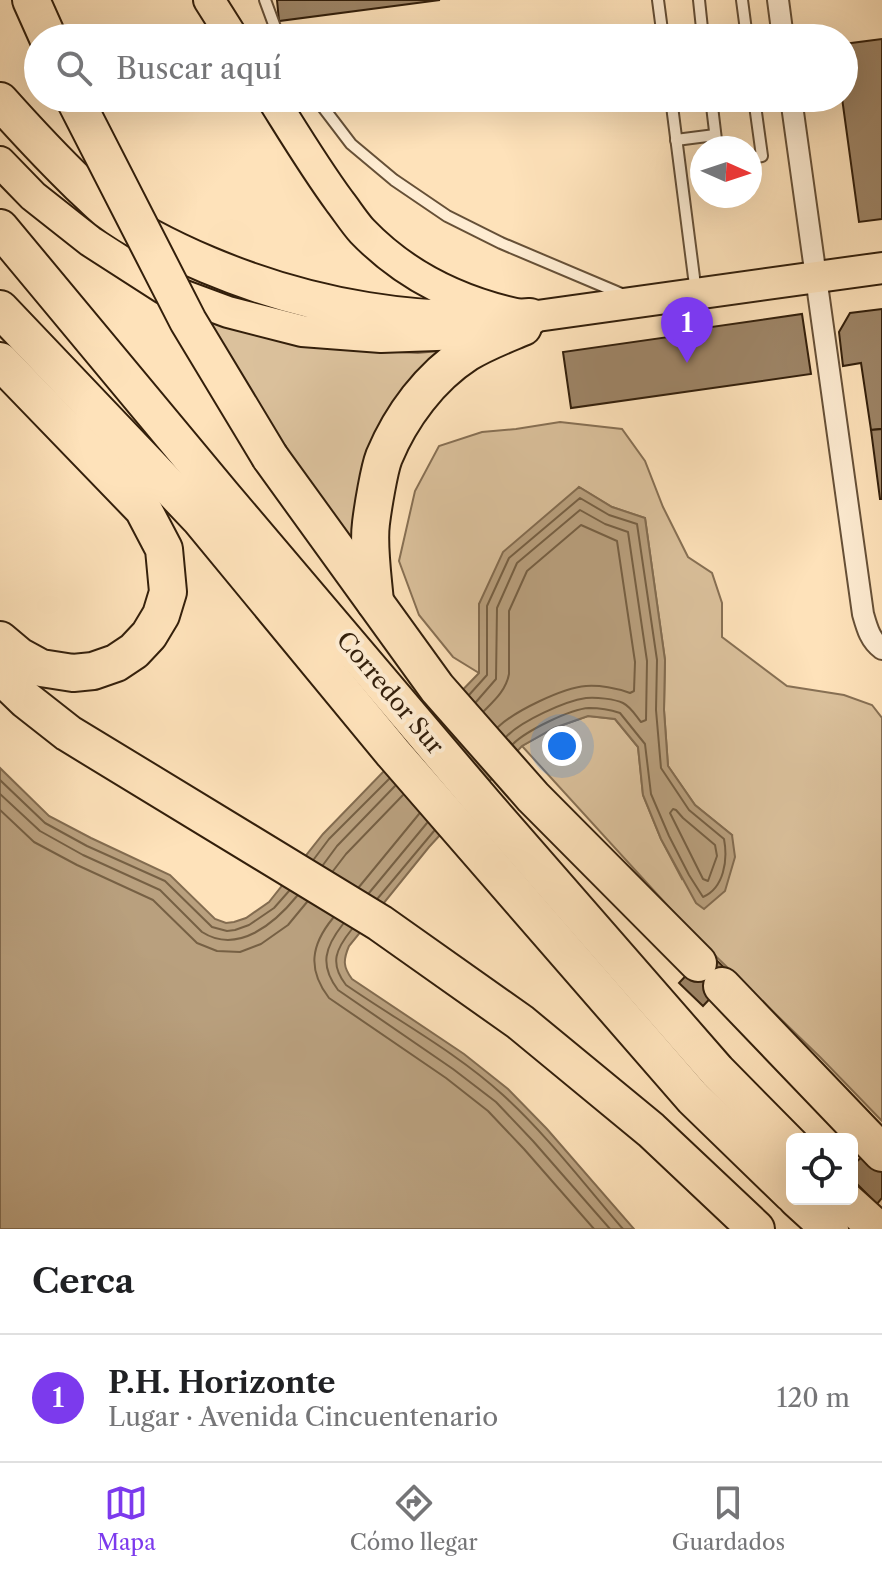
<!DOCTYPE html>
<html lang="es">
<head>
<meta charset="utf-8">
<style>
	:root { --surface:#fff; --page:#f2f2f2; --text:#202124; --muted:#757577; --line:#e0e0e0; --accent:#7c3aed }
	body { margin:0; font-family:"Libre Caslon Text",serif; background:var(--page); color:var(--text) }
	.controls { position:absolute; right:24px; bottom:24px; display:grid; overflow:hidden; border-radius:12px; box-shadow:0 8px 32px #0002 }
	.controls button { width:72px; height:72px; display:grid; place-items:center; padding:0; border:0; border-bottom:2px solid var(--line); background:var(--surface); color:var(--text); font:40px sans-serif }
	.compass { position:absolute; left:690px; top:136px; width:72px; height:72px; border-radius:50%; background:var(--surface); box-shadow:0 8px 32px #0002; rotate:93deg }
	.you { position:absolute; left:562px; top:746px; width:28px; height:28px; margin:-20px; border:6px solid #fff; border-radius:50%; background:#1a73e8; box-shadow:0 0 0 12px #1a73e833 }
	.badge { display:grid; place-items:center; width:52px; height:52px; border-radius:50%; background:var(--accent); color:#fff; font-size:26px; font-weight:700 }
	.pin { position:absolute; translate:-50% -66px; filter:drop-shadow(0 2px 4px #0008) }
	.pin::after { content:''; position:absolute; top:42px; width:28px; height:24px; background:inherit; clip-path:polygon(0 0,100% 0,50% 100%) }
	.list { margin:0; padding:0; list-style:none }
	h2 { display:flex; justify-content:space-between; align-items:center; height:104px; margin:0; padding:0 32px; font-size:34px }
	h2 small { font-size:26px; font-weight:400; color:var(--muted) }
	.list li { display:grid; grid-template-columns:52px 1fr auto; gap:24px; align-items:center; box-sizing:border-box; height:128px; padding:0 32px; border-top:2px solid var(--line) }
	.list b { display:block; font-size:30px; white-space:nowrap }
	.list p { margin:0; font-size:26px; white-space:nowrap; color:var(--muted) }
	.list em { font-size:26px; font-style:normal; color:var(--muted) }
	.icon { flex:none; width:44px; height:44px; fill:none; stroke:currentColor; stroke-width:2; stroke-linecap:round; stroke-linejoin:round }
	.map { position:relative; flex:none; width:882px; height:1229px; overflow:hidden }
	.search { position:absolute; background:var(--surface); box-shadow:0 8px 32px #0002; left:24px; right:24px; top:24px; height:88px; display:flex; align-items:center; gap:20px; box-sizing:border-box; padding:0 28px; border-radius:44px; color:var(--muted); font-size:30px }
	.sheet { height:232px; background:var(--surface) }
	nav { display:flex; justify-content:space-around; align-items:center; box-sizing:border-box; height:112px; border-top:2px solid var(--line); background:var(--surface); font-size:22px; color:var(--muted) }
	nav a { display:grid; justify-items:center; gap:4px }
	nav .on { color:var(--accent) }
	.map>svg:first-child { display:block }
</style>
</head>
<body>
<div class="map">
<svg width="882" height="1229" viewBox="0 0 882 1229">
	<rect width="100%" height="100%" fill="#fee2ba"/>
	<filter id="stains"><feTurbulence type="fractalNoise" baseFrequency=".0025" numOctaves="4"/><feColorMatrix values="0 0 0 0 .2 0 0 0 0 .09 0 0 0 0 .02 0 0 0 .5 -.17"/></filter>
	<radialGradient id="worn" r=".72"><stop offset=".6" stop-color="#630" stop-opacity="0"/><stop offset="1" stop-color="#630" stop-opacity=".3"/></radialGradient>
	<!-- green -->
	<g fill="#dbc19c" stroke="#877054" stroke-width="2">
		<polygon points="197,312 377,351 418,353 449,350 427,371 359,564"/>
		<polygon points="560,422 622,429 645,461 663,507 688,557 712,573 722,603 722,637 787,686 844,695 872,705 882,718 882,1121 820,1057 698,939 522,746 554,728 588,716 615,719 638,747 643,795 661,839 682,879 732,835 695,805 668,766 664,710 665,660 645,518 612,507 579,487 479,604 479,673 453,657 419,615 399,561 415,491 439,446 482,432 516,429"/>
	</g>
	<!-- water -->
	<path fill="#b9a07e" stroke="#836c50" stroke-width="2" d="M579,487l33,20 33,11 20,142 -1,50 4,56 27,39 37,30 3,22 -10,34 -21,18 -8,-6 -35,-64 -18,-44 -5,-48 -23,-28 -27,-3 -34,12 -32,18 -93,101 -80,99c-6,14 -6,21 3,33l112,75 44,35 39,40 87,100h-634v-461l49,48 42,22 79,37 45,44 11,4 8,-1 12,-4 23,-16 54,-68 156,-161v-69l24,-52z"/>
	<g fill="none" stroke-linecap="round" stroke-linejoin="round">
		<!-- shore -->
		<g stroke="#766044" stroke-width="2">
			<path d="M469,695l18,-20v-69l22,-48 71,-60 29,17 28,9 20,136 -1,50 5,58 28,42 35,29c4,21 0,49 -21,58l-14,-22 -20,-39 -18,-42 -6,-50 -25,-31c-9,-3 -22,-5 -31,-5 -19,1 -63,23 -76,36"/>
			<path d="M476,702l20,-23 1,-71 20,-45 63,-53 25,14 23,8 19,129 -1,59 -5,2c-5,-6 -10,-15 -18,-19 -8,-4 -27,-6 -37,-5 -21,3 -65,23 -80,39"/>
			<path d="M484,711c11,-11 22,-21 25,-37v-63l18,-40 54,-46 36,16 18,121 -1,29 -4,2c-13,-5 -31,-8 -44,-7 -24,2 -71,25 -88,41"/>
			<polyline points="0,780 45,823 87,846 165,881 212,927 227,931 235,930 249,925 274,908 289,891"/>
			<path d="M0,794l40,37 43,24 77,35 42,42c36,23 73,-9 95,-36"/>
			<polygon points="673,809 676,810 683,818 715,845 717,856 708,881 703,879 670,813"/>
			<polyline points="0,810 34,842 77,865 153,900 197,943 217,951 240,952 261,944 288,925 307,902"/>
			<polyline points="314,859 329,839 389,779"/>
			<polyline points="323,865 337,846 395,786"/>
			<polyline points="333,871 346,854 403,795"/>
			<polyline points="359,887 419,814"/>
			<polyline points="369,893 427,823"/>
			<polyline points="378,898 434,831"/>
			<path d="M333,918c-22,27 -26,51 -4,80l117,80 42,33 36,38 70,80"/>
			<path d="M343,924c-18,23 -24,41 -5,66l115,79 43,33 37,39 77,88"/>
			<path d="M352,929c-16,20 -23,34 -6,56 52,36 110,67 157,110 44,40 81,89 120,134"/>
		</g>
	</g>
	<!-- building -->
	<g fill="#9d8466" stroke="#331f0b" stroke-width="2">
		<polygon points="277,0 440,0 279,21"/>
		<polygon points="882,39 882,219 859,222 842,98 844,98 844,44"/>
		<polygon points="882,309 882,429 871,430 861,363 843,366 839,332 850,313"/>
		<polygon points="802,314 811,374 571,408 563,352 683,335 683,331"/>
		<polygon points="882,429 882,499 880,499 871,430"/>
		<polygon points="708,952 732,975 703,1006 679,983"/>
		<polygon points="866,1153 882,1169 882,1198 877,1204 852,1179 852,1166"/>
	</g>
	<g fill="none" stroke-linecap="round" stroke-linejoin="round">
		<!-- lane casing -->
		<g stroke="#665037" stroke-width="14">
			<g id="lane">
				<polyline points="265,0 279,38"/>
				<polyline points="658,0 663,38"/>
				<polyline points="699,0 703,38"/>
				<polyline points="742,0 747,38"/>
				<polyline points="316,98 351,144 394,180 447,216 501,243 624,295"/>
				<polyline points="671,98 696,293"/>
				<polyline points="711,98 717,148"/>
				<polyline points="676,140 715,135"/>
				<polyline points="750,158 762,156 754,98"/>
			</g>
		</g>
		<!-- street casing -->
		<g stroke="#665037" stroke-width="24">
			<g id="street">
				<polyline points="778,0 783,38"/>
				<path d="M791,98l72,516c4,14 7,26 19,35"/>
			</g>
		</g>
		<!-- primary casing -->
		<g stroke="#331f0b" stroke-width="34">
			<g id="primary">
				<polyline points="209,0 233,38"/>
				<path d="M272,98c22,35 43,70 68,104 7,9 14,20 22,29 46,48 104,74 168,86l352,-49"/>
				<polyline points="0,162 33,196 90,241 163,288 228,312 302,331 381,337 464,334"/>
			</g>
		</g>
		<!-- highway casing -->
		<g stroke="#331f0b" stroke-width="40">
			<g id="highway">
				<polyline points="31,0 48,38"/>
				<path d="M0,101c26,29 52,57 80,84 9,8 17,17 27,25 30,23 66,40 101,55 102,43 213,62 322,52"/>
				<polyline points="0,228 222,495 485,805 717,1071 792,1147"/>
				<polyline points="0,309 200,519 393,753 693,1098 792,1194"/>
				<polyline points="0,361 143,509 164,549 168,592 161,615 149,635 134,651 116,663 93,671 73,673 41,668 19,656 0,640"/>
				<polyline points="270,457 437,688 533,797 698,963"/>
				<path d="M375,602c-2,-24 -7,-56 -4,-79 2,-16 8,-53 13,-66 17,-41 46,-80 83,-104 18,-11 37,-18 56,-26"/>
				<polyline points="0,675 26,700 68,733 380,923 520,1022 651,1130 756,1229"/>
				<polyline points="722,986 882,1153"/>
				<polyline points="797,1199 830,1229"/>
				<polyline points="844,1199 877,1229"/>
			</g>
		</g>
		<!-- lane -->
		<use href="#lane" stroke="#feecd2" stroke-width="10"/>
		<!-- street -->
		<use href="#street" stroke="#feecd2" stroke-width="20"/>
		<!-- primary -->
		<use href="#primary" stroke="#fee2ba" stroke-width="30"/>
		<!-- highway -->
		<use href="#highway" stroke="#fee2ba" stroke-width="36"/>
		<!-- highway-bridge casing -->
		<g stroke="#331f0b" stroke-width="40" stroke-linecap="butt">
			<polyline id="highway-bridge" points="74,98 188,321 270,457"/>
		</g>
		<!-- highway-bridge -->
		<use href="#highway-bridge" stroke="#fee2ba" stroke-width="36"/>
	</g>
	<g text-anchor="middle" stroke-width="8" stroke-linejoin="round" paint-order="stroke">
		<!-- street labels -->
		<g font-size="24" fill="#331f0b" stroke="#feecd2">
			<text transform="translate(390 693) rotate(50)" y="8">Corredor Sur</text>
		</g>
	</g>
	<rect width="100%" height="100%" filter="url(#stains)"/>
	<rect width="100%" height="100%" fill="url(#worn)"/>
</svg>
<div class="controls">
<button><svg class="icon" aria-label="locate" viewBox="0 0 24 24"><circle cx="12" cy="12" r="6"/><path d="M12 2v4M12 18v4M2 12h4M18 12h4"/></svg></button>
</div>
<svg class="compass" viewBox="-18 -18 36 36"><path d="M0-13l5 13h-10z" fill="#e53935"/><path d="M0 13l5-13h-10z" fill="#757577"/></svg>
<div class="you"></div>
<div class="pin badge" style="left:687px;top:363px">1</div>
<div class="search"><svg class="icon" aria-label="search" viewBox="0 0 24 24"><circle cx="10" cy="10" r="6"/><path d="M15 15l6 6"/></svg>Buscar aquí</div>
</div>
<section class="sheet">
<h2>Cerca<small></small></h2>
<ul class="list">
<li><span class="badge">1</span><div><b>P.H. Horizonte</b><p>Lugar · Avenida Cincuentenario</p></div><em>120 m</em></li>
</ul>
</section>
<nav>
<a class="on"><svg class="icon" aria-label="map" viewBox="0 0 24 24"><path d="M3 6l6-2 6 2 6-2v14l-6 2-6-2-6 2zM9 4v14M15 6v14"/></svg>Mapa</a>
<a><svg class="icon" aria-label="directions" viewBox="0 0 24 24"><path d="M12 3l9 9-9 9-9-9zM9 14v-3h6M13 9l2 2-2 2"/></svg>Cómo llegar</a>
<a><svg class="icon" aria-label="saved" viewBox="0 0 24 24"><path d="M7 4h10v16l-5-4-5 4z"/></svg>Guardados</a>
</nav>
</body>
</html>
